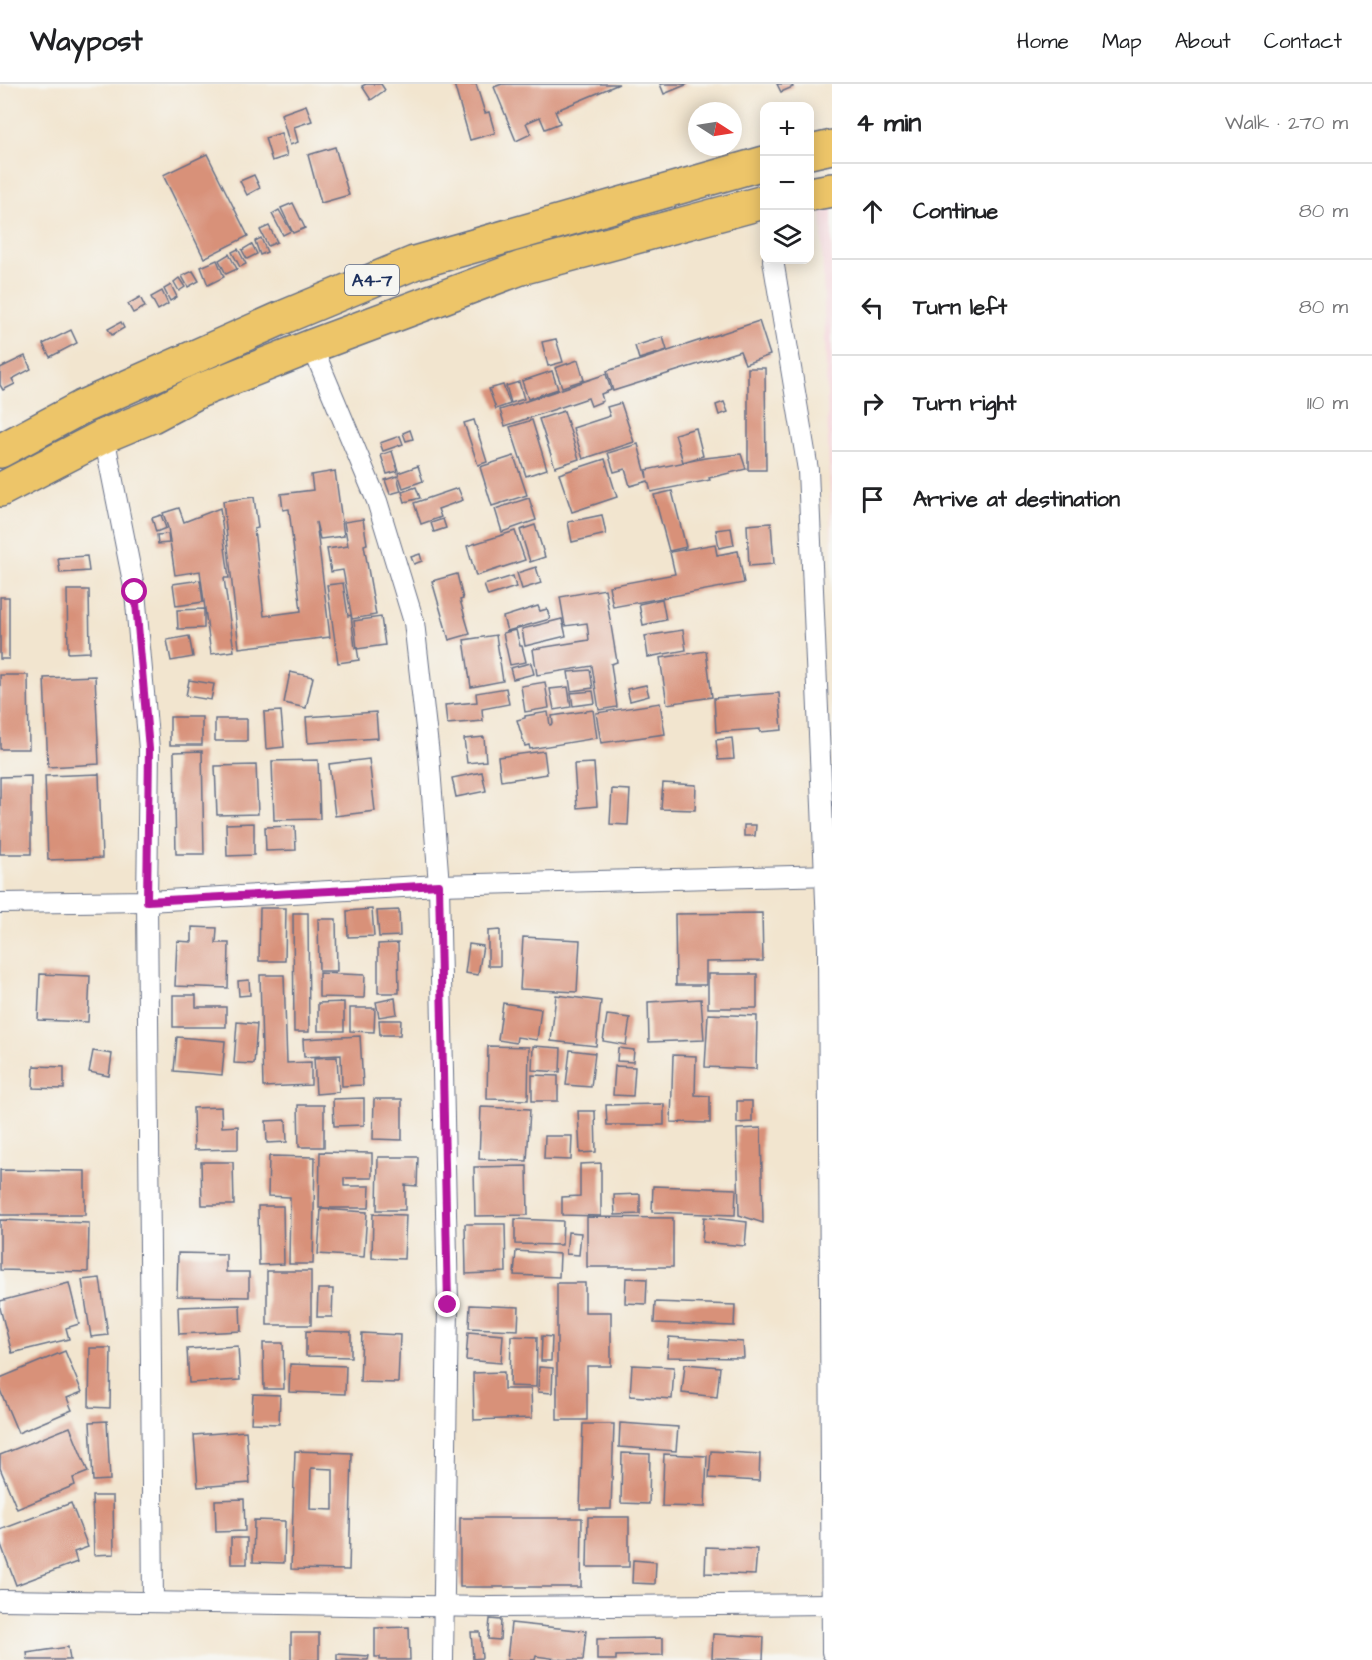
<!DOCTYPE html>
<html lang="en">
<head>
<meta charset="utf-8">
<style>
	:root { --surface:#fff; --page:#f6f6f6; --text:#202124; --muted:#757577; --line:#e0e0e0 }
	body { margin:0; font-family:"Architects Daughter",sans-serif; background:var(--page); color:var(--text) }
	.controls { position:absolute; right:18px; top:18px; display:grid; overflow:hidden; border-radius:12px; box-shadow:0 3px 15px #0003 }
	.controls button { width:54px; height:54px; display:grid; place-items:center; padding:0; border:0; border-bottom:2px solid var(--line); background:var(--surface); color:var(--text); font:30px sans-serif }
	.compass { position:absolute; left:688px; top:18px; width:54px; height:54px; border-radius:50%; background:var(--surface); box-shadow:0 3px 15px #0003; rotate:102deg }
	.stop { position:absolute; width:18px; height:18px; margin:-14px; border:4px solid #b5179e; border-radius:50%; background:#fff }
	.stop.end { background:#b5179e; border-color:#fff; box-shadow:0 2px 6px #0008 }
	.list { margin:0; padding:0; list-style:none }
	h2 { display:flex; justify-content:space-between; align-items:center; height:78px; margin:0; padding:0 24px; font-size:26px }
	h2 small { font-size:20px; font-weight:400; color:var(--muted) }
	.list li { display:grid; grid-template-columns:39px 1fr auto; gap:18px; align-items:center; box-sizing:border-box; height:96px; padding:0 24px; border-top:2px solid var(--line) }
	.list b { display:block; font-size:22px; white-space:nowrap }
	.list em { font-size:20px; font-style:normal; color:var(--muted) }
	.icon { flex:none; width:33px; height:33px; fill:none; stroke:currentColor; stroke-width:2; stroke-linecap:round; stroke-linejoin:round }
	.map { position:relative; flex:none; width:832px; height:1576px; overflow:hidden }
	header { display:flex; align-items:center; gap:36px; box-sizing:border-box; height:84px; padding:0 30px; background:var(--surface); border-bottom:2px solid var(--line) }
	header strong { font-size:28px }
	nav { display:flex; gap:33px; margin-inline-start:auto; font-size:21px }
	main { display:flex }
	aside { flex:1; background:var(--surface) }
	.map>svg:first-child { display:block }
</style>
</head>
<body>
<header>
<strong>Waypost</strong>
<nav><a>Home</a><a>Map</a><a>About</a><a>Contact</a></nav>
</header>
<main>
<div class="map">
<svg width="832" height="1576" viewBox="0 0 832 1576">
	<rect width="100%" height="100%" fill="#f6f6f2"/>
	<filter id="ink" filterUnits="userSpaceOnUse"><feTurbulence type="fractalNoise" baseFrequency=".0167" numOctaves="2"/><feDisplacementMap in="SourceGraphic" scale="12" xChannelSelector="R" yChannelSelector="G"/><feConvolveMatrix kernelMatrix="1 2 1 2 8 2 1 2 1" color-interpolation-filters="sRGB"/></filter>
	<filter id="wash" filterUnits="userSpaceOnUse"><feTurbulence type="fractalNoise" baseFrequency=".008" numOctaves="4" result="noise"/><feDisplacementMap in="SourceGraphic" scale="24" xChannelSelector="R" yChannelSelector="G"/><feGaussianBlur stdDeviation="1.35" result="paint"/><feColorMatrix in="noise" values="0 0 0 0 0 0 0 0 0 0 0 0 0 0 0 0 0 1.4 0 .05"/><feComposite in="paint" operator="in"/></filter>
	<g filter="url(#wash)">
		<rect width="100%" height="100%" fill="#f2e5cf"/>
		<!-- built -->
		<polygon fill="#f6cfd8" points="832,121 832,478 821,123"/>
		<g id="blocks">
			<!-- building -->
			<g fill="#d89179" fill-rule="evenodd">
				<polygon points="366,0 381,0 385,6 371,16 362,2"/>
				<polygon points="454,0 476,0 485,29 489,28 495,49 470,56"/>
				<polygon points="502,0 619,0 555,27 560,39 545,45 540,33 526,39 531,50 516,57 494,3"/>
				<polygon points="660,0 688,0 664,10"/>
				<polygon points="777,0 791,0 793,3 781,8"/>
				<polygon points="306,21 312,37 294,43 298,58 290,61 281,30"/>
				<polygon points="281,49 287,72 272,77 265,54"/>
				<polygon points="335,63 349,111 321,119 308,71"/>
				<polygon points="207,70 248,152 204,174 163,91"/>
				<polygon points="254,91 260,104 247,111 240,97"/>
				<polygon points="293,119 305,144 293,149 281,124"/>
				<polygon points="279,126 291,147 283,151 272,130"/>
				<polygon points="269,142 277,158 268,162 260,146"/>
				<polygon points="261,154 267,168 260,171 255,157"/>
				<polygon points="252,160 257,170 247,175 242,166"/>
				<polygon points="238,165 246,180 240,183 232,168"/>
				<polygon points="229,170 237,185 226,190 219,176"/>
				<polygon points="217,176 224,193 208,201 201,183"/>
				<polygon points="193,187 199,197 188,203 182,192"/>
				<polygon points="179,194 185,203 179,207 174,198"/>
				<polygon points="171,201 177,213 170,217 164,205"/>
				<polygon points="162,207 168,220 158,226 151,213"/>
				<polygon points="140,213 145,223 133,229 128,220"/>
				<polygon points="759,237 770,271 745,280 740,267 613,307 607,287"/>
				<polygon points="121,238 124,244 112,251 108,245"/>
				<polygon points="71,246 77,259 50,273 43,260"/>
				<polygon points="663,253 667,266 639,275 635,262"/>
				<polygon points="556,255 563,278 548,282 542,258"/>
				<polygon points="25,272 31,285 12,295 15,300 3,306 0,301 0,284"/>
				<polygon points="578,276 584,296 562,303 555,284"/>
				<polygon points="748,284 765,284 766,386 748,386"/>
				<polygon points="552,287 558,305 528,315 522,297"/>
				<polygon points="606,290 611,306 601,310 603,317 591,322 588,314 505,342 500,326"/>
				<polygon points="519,298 524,315 511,319 506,302"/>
				<polygon points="503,301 510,320 496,325 489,305"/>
				<polygon points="724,318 728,328 719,331 716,321"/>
				<polygon points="621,319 634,358 583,375 573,344 610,332 607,323"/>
				<polygon points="564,327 579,375 555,383 539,335"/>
				<polygon points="474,336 487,378 478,381 464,339"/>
				<polygon points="532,336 547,385 526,392 510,343"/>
				<polygon points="696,344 703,372 683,378 675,350"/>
				<polygon points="410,346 413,355 406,357 403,349"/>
				<polygon points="400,352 403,360 383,367 380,359"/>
				<polygon points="638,360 647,394 646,386 705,374 741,370 746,385 709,394 710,396 651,408 648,397 630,402 625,385 614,388 608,369"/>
				<polygon points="392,367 398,387 387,390 381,371"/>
				<polygon points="514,372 527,411 492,422 480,383"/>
				<polygon points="605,375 617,413 572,428 559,390"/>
				<polygon points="418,382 423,397 403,404 398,389"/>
				<polygon points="335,387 344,452 320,455 316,438 330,553 239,564 223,417 254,413 258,444 254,445 264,532 301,527 289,425 283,426 281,410 313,406 311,391"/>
				<polygon points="397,392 401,407 390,410 385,396"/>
				<polygon points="416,403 420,414 405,418 402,408"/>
				<polygon points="458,404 463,416 438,425 441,433 421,440 414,419"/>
				<polygon points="672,407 686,463 669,467 654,411"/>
				<polygon points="529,414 536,436 502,448 495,425"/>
				<polygon points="179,424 184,438 220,424 229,494 224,494 234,567 211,570 200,487 175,491 168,444 163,429"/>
				<polygon points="161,431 166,444 156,448 152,434"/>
				<polygon points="602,431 606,450 572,458 568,438"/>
				<polygon points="363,435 367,460 364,461 376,531 352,535 343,486 331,488 327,465 348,462 344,438"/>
				<polygon points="443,435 446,444 434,448 431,439"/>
				<polygon points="771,439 774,480 749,482 747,441"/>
				<polygon points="535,441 545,473 530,478 520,446"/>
				<polygon points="731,444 734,461 719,464 716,446"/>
				<polygon points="515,447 525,476 476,492 467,462"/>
				<polygon points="168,450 169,459 158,460 157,451"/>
				<polygon points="715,460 717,471 738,467 744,499 613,523 609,502 675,490 670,468"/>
				<polygon points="420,470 422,477 414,480 411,473"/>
				<polygon points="87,472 89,487 60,489 58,474"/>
				<polygon points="536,483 541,499 522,505 517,489"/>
				<polygon points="457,490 463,515 460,516 470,550 449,556 432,497"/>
				<polygon points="513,492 516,503 488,512 484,501"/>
				<polygon points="200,496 203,518 176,522 173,500"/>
				<polygon points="343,499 348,532 351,531 355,564 357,564 359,576 338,579 327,501"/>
				<polygon points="605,505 617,578 611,580 617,623 599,626 592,582 537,591 533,565 589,556 587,539 565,542 560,513"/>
				<polygon points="67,506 89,506 90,568 68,569"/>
				<rect x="0" y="513" width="9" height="62"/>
				<polygon points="662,515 666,536 643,541 639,520"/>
				<polygon points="538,522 540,527 547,525 550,535 507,547 503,533"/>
				<polygon points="204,525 204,544 178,545 177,526"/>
				<polygon points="381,533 385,561 357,565 354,537"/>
				<polygon points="562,535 566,552 525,562 522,545"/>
				<polygon points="516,546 520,562 522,562 526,578 510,581 503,549"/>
				<polygon points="683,546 686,566 648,573 645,552"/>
				<polygon points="496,551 503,597 471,603 464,556"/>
				<polygon points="189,552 193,573 171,577 167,556"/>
				<polygon points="706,567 712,613 667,620 660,574"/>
				<polygon points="531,579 534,590 513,595 510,584"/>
				<polygon points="590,586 593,604 571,607 568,588"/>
				<polygon points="290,588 313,593 306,624 284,619"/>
				<polygon points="0,591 28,591 29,665 0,665"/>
				<polygon points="95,592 99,680 48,683 44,594"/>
				<polygon points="189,596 214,600 211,616 186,612"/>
				<polygon points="545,598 549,624 525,628 521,602"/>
				<polygon points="646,601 649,612 630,617 627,605"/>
				<polygon points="568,603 571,623 554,626 550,605"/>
				<polygon points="506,604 509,620 482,625 483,637 447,640 445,621 477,618 476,609"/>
				<polygon points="593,607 595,619 573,622 571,609"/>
				<polygon points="779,609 782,646 760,648 760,645 716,648 714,614"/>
				<polygon points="660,619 665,650 601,659 596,629"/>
				<polygon points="593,626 597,654 530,665 529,661 525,662 517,636 525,634 525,632 548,628 550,641 553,640 552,632"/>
				<polygon points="281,627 284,663 266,665 264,628"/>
				<polygon points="376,628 378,654 308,659 306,633"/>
				<rect x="170" y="633" width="32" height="28"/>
				<rect x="215" y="635" width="32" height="22"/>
				<polygon points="484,653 486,677 467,679 464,655"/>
				<polygon points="732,654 734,675 718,676 716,656"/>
				<polygon points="202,667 204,770 176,770 174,668"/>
				<polygon points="544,667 547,690 501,697 498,673"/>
				<polygon points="369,675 375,727 335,732 329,680"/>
				<polygon points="318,676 320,735 274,736 272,677"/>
				<polygon points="594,679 597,722 577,724 574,680"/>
				<polygon points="256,681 258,730 217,731 215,682"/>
				<polygon points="482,688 486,707 456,713 452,694"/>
				<polygon points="99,690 102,774 48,776 45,692"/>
				<polygon points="31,692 31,770 0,770 0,693"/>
				<polygon points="663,699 696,701 695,726 661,725"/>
				<polygon points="612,705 630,706 628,741 610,740"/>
				<polygon points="254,739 254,771 227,772 226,740"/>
				<polygon points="744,741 756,741 755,752 744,752"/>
				<polygon points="295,742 296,766 266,767 265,743"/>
				<polygon points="260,824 286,824 285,877 259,877"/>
				<polygon points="372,825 374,852 348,853 347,827"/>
				<polygon points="399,826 400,852 379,853 377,827"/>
				<polygon points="293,829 308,829 309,948 294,948"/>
				<polygon points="762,829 763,877 706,878 706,901 676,901 675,830"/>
				<polygon points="318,835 336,835 337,887 319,887"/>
				<polygon points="192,843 217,844 216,859 229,859 228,904 175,902 177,857 192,858"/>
				<polygon points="500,846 500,882 488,882 488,847"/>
				<polygon points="523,853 580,856 577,908 520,905"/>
				<polygon points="398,859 399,909 378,909 378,860"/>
				<polygon points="469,860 483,862 478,891 465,889"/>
				<polygon points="319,889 365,891 364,914 319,913"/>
				<polygon points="40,890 90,892 88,938 38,936"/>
				<rect x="708" y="890" width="49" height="34"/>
				<polygon points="260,891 284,891 287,979 311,978 311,1001 263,1003"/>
				<polygon points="249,896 250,911 239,912 238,897"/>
				<polygon points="173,911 196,911 196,923 226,923 226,943 173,943"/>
				<polygon points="556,911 601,917 596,962 551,957"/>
				<polygon points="395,914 397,930 379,933 376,918"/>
				<polygon points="701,915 704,956 649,958 648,918"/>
				<polygon points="344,918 344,947 318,947 318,919"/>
				<polygon points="503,919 541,925 537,956 517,953 516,959 498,956"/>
				<polygon points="350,924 375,924 374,948 350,947"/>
				<polygon points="708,930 757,932 756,985 705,983"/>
				<polygon points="607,931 630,934 626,961 603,957"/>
				<polygon points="379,936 401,936 400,951 380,951"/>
				<polygon points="237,938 257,940 254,980 234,979"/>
				<polygon points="360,952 363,1001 342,1002 341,971 304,973 303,955"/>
				<polygon points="177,953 225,957 222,991 174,987"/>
				<polygon points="488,962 529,963 528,1016 487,1015"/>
				<polygon points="533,962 561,964 560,988 532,986"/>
				<polygon points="618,964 634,966 633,978 617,977"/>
				<polygon points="570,966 595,969 591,1003 566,1001"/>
				<polygon points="93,967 112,970 109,992 89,988"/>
				<polygon points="673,971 696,972 695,1011 710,1012 710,1039 671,1038"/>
				<polygon points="337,973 339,1008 316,1010 314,974"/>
				<polygon points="34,982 64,983 64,1005 33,1004"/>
				<polygon points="615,982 635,983 633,1012 613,1011"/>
				<polygon points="532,991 558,992 558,1017 532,1017"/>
				<polygon points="364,1014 364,1041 334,1042 333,1015"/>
				<polygon points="374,1015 402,1015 402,1056 373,1055"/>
				<polygon points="737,1017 752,1017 752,1038 737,1039"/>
				<polygon points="664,1020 664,1041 607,1041 606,1021"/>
				<polygon points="298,1021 324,1021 324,1063 299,1063"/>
				<polygon points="221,1023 222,1043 238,1042 238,1065 194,1066 193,1024"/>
				<polygon points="481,1023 530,1025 527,1077 479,1075"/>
				<polygon points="578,1027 595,1027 596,1068 580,1069"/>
				<polygon points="286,1036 287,1058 267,1059 266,1037"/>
				<polygon points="761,1044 763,1139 739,1131 737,1045"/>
				<polygon points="545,1052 572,1052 571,1076 544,1075"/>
				<polygon points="320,1068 372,1069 372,1094 344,1094 344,1102 370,1102 369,1124 319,1124"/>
				<polygon points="269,1072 315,1073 313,1180 289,1180 290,1113 268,1112"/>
				<polygon points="378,1073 418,1073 417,1102 405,1101 405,1126 377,1126"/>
				<polygon points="201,1078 233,1078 234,1121 202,1121"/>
				<polygon points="601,1079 601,1132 562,1131 562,1113 580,1112 580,1080"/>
				<polygon points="527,1082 528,1131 475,1132 474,1083"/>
				<polygon points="0,1086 85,1087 85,1131 0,1131"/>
				<polygon points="653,1102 736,1105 735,1131 652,1128"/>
				<polygon points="640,1110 640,1130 615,1131 614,1111"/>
				<polygon points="258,1122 283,1122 284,1180 259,1181"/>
				<polygon points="321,1125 367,1128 364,1173 318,1170"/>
				<polygon points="373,1130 406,1131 404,1175 372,1174"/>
				<polygon points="587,1133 673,1134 673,1183 587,1183"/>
				<polygon points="704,1133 747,1138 745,1162 702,1158"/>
				<polygon points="515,1135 563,1137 562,1161 515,1160"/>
				<polygon points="0,1136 89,1139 88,1188 0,1186"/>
				<polygon points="465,1140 505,1140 506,1188 466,1190"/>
				<polygon points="568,1148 581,1149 579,1171 566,1170"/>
				<polygon points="516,1167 560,1170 559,1193 514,1191"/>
				<polygon points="178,1169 226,1170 226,1188 249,1188 249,1213 177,1212"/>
				<rect x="267" y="1187" width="44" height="54"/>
				<polygon points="100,1194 108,1251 91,1253 82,1196"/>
				<polygon points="626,1194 647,1195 646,1220 625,1219"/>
				<polygon points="69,1199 79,1240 66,1244 69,1255 12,1269 0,1224 0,1217"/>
				<polygon points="557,1199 585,1199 585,1228 611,1228 611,1282 587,1282 587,1336 557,1336"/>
				<polygon points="318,1205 333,1205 332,1233 317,1233"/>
				<polygon points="655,1218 735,1221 734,1242 654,1239"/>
				<polygon points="240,1221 241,1247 179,1250 178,1223"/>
				<polygon points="470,1221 519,1223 518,1246 469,1244"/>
				<polygon points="306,1247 351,1248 351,1273 306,1272"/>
				<polygon points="468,1248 503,1251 501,1279 466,1276"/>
				<polygon points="362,1249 400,1251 398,1299 360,1298"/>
				<polygon points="511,1252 537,1253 536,1303 510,1302"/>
				<polygon points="542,1252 552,1253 551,1277 541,1277"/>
				<polygon points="669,1253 743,1258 744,1274 667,1273"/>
				<polygon points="263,1259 283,1259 284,1305 264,1305"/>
				<polygon points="238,1262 240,1296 189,1299 187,1265"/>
				<polygon points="90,1264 111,1264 110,1324 89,1323"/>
				<polygon points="65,1267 82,1308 67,1314 72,1326 18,1349 0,1306 0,1294"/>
				<polygon points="290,1280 346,1282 345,1310 289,1308"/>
				<polygon points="685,1280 720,1283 717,1313 682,1309"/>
				<polygon points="632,1281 674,1283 672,1315 630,1312"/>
				<polygon points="539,1283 553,1284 552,1309 538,1308"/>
				<polygon points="504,1288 504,1305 531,1305 532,1334 474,1336 473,1289"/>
				<polygon points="253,1310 280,1311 279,1340 251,1339"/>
				<polygon points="107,1337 110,1396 93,1397 90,1338"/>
				<polygon points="620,1339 678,1343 676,1367 619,1363"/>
				<polygon points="583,1340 614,1340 611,1425 580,1425"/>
				<polygon points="70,1343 88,1388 73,1394 75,1401 17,1425 0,1384 0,1371"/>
				<polygon points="246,1347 250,1399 198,1403 194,1351"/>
				<path d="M295,1367l57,2 -3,117 -58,-1zM311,1384l22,1v41l-23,-1z"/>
				<polygon points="711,1367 760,1370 759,1397 709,1394"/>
				<polygon points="622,1369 650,1370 649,1420 621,1419"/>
				<polygon points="664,1370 707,1372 705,1423 662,1422"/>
				<polygon points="92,1412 113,1412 114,1470 94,1471"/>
				<polygon points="244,1415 245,1447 216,1448 215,1416"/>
				<polygon points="71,1419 88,1463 74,1468 77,1478 16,1501 0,1458 0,1446"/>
				<polygon points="588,1433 629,1433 629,1483 587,1483"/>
				<polygon points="460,1434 582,1434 581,1503 460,1503"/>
				<polygon points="254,1436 285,1437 284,1479 253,1478"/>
				<rect x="231" y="1454" width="16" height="26"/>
				<polygon points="706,1463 757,1465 755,1491 705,1489"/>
				<polygon points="633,1476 656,1478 655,1500 632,1499"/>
				<polygon points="490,1535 501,1536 500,1556 488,1555"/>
				<polygon points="511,1539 586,1547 583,1576 565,1576 536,1572 535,1576 507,1576"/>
				<polygon points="409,1543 410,1576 380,1576 380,1573 375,1573 375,1544"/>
				<polygon points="471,1548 480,1548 482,1574 473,1575"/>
				<rect x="291" y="1549" width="28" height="27"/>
				<polygon points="713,1550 764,1553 763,1576 712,1574"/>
				<polygon points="663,1554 663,1571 616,1572 616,1576 597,1576 597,1555"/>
				<polygon points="68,1563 70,1576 28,1576 27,1569"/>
				<polygon points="337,1570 369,1572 368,1576 337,1576"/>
			</g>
		</g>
	</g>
	<g filter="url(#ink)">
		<use href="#blocks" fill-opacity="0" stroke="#666f86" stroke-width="1.5"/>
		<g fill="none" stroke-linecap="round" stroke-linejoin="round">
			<!-- street casing -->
			<g stroke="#666f86" stroke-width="22">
				<g id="street">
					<polyline points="773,176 808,386 828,865 832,1568"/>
					<polyline points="312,262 377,417 414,538 429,671 439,801 448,1221 443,1576"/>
					<polyline points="104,352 135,508 149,665 147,817 153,1518"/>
					<polyline points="0,819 147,817 439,801 832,791"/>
					<polyline points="0,1516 491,1523 832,1520"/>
				</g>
			</g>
			<!-- highway casing -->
			<g stroke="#666f86" stroke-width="36">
				<g id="highway">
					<polyline points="810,68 832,63"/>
					<polyline points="810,110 832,106"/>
					<polyline points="0,367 82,323 284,233 414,179 764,79"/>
					<polyline points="0,406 104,352 152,332 199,307 312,262 521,184 764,118"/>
				</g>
			</g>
			<!-- street -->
			<use href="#street" stroke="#fff" stroke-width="20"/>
			<!-- highway -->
			<use href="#highway" stroke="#edc569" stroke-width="33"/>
		</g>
	</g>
	<g fill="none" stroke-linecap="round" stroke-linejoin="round" filter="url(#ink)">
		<!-- route -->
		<polyline stroke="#b5179e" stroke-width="8" points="135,508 149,665 147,817 439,801 448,1221"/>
	</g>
	<g text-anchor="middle" stroke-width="4.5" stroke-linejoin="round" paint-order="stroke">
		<!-- shield labels -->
		<rect fill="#f6f6f2" stroke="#5d6b8a" stroke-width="1.5" x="345" y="181" width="54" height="30" rx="4.5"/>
		<g font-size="18" font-weight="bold" fill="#1b2f5e">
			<text x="372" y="202">A4-7</text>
		</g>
	</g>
</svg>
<div class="controls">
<button>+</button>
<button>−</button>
<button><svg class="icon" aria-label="layers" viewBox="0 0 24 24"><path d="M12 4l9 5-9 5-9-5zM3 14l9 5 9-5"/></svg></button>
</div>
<svg class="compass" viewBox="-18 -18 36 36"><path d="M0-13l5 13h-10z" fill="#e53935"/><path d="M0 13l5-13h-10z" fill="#757577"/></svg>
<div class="stop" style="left:135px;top:508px"></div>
<div class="stop end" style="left:448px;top:1221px"></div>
</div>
<aside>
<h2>4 min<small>Walk · 270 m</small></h2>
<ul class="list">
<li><svg class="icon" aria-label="ahead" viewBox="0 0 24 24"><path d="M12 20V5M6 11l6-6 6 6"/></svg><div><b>Continue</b></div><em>80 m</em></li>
<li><svg class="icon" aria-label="left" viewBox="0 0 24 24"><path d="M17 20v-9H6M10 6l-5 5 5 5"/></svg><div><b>Turn left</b></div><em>80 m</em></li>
<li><svg class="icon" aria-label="right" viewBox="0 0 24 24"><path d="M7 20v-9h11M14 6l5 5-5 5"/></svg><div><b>Turn right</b></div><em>110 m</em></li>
<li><svg class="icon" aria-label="arrive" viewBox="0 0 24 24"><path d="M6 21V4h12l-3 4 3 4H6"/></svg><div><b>Arrive at destination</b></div></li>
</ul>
</aside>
</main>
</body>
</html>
